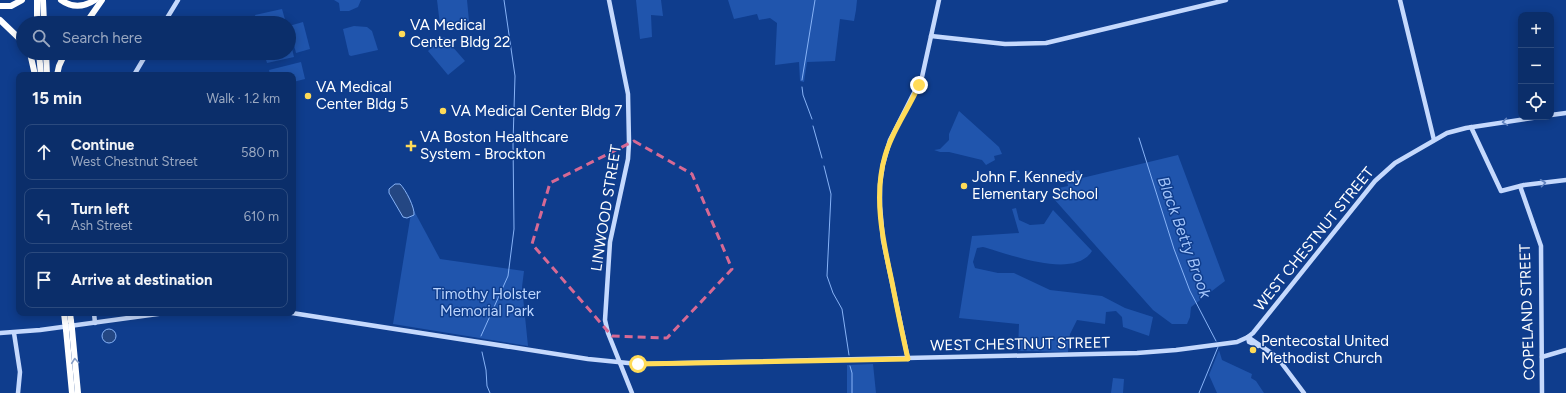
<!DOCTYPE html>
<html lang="en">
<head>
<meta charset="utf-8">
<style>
	:root { --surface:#0b2e6a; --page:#193a72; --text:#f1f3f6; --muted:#9aa8c1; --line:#2b4a7e }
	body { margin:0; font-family:Figtree,sans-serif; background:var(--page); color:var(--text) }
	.controls { position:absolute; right:12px; top:12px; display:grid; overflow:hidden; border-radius:8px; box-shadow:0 2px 10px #0003 }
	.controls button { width:36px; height:36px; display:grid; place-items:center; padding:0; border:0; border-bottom:1px solid var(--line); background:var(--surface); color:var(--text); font:20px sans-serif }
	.stop { position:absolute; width:12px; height:12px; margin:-9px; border:3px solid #ffdb58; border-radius:50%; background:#fff }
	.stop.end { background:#ffdb58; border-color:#fff; box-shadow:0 1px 4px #0008 }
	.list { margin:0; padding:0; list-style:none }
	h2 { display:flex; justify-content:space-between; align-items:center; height:52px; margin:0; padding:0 16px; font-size:17px }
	h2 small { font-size:13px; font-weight:400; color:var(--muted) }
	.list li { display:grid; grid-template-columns:26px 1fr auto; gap:12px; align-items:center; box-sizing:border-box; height:56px; margin:0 8px 8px; padding:0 8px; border:1px solid var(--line); border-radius:8px }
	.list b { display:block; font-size:15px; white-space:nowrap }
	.list p { margin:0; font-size:13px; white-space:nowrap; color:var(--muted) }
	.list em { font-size:13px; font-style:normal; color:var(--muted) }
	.icon { flex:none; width:22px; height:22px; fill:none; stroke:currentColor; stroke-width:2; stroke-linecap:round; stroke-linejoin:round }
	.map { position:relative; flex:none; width:1566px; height:393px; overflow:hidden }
	.search { position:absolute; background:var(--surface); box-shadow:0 2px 10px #0003; left:16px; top:16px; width:280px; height:44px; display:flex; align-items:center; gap:10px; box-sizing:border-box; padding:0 14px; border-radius:22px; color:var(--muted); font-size:15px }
	.panel { position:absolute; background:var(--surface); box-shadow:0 2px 10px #0003; left:16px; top:72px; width:280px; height:244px; border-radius:8px }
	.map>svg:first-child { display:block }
</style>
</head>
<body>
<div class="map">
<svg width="1566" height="393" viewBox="0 0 1566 393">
	<rect width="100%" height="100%" fill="#0f3d8d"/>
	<!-- green -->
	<g fill="#2055ad">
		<polygon points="334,0 361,0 358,7 349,11 340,11 339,3"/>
		<polygon points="437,0 467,0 469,21 440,25"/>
		<polygon points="636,0 661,0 663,16 651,15 652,37 640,39"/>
		<polygon points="728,0 857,0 856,10 854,21 840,19 835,61 807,62 804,82 800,81 799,62 775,65 777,23 770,18 759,20 757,14 734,19"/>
		<polygon points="282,9 286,23 257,23 255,15"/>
		<polygon points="303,22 310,49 296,53 289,26"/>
		<polygon points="354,26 367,27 372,31 378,50 351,56 349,55 343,29"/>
		<polygon points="289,36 294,57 267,63 264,53 289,53"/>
		<polygon points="444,37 465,61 448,75 428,51"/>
		<polygon points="301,62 305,79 293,82 293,75 270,75 269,70"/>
		<polygon points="959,111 999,147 1002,154 994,156 995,160 986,165 982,160 949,152 940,152 934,150 940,149 949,140 949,134"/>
		<polygon points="1178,155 1225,281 1191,307 1190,317 1187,324 1172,324 1153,310 1054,199 1053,194 1054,189 1068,186 1065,172 1079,170 1082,178"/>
		<polygon points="412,207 440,259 524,271 522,287 528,346 393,324"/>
		<path d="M1016,208l3,12 11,5 14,-1 9,-14 39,41c-18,29 -83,3 -109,-4l-6,1 -4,14 2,6 23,5h16l36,17 52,6 23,12 28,9 -4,19 -26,-9 -1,-10 -6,-6 -10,1 -1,12 -28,-4 -7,14 -2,18 -50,-1 1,-27 -60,-6 13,-82 47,-3 -7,-24z"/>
		<polygon points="1219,350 1222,360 1252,374 1251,378 1256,381 1264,393 1217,393 1209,375"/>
		<polygon points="873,364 876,393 847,393 847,365"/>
		<polygon points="1113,378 1124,379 1123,393 1111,393"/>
	</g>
	<!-- water -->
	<g fill="#244783" stroke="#87b3f7">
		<path d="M395,184h5c6,6 15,24 14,31l-7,3 -4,-1 -14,-24v-4z"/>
		<circle cx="109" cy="336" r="7"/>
	</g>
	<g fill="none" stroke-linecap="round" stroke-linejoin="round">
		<!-- stream -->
		<g stroke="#87b3f7" stroke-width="1">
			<polyline points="802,80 815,0"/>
			<polyline points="802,87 803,95 812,119"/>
			<polyline points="813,126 822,158"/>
			<polyline points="1139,138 1174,249 1190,291 1216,341"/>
			<polyline points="824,166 831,194 827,276 833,293 842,309 849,355"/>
			<polyline points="481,336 508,276 514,229 513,143 515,76 504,0"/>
			<polyline points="482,352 486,370 487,386 490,393"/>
			<polyline points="850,366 852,373 852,393"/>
			<polyline points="1199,393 1218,347"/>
		</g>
		<!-- secondary -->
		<g stroke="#c5d9fd" stroke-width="4.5">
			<polyline points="609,0 628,94 629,142 628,159 610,242 605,320 608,333 632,393"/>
			<polyline points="1400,0 1434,140"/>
			<polyline points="164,23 178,0"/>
			<polyline points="931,36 1005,44 1046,43 1226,0"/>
			<polyline points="134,75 147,53"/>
			<polyline points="1551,115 1566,113"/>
			<polyline points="1471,127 1501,191 1524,185 1566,180"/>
			<polyline points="1520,186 1541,246 1542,393"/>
			<polyline points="94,313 95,323"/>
			<polyline points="292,313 588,359 638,364 1137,353 1176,350 1237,342 1248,337 1253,333 1375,181 1395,163 1447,133 1466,128 1539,117"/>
			<polyline points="0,333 40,330 165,313"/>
			<polyline points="14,333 20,372 18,393"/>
			<polyline points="1248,337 1277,357 1304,393"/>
			<polyline points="1248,337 1249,342 1258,346"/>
			<polyline points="1542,357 1566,350"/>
			<polyline points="908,359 883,240 880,206 880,184 883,164 890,140 922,77 939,0"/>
		</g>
		<!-- highway -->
		<g stroke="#fff" stroke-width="6">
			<polyline points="37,0 37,23"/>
			<polyline points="43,0 44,23"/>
			<path d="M61,0c11,8 23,7 34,0"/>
			<polyline points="0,6 11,6 22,0"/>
			<polyline points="0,20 23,42"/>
			<polyline points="86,23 102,0"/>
			<polyline points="30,53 35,75"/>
			<polyline points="39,53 41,75"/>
			<polyline points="46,53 47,75"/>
			<polyline points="57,75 59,66 65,53"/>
			<polyline points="64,313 65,322"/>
			<polyline points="70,313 71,321"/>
			<polyline points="72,329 78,393"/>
			<polyline points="66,330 72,393"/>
		</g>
		<!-- highway-bridge -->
		<g stroke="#fff" stroke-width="6">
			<polyline points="71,321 72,329"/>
			<polyline points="65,322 66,330"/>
		</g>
	</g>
	<!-- one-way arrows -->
	<defs><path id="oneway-chevron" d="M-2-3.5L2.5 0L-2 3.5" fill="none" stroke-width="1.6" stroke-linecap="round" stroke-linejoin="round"/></defs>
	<g stroke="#6183bf">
		<use href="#oneway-chevron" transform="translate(1505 122) rotate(171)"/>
		<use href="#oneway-chevron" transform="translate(1543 183) rotate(-7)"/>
	</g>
	<use stroke="#879ec6" href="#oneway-chevron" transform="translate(75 361) rotate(-95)"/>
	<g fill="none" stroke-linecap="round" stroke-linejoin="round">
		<!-- route -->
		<path stroke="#ffdb58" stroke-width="5" d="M638,364l270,-5c-6,-26 -11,-51 -16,-77 -9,-41 -19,-85 -7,-126 7,-26 24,-47 34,-71"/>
	</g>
	<!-- marked area -->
	<path fill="none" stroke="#d76994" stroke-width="3" stroke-dasharray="8 5" stroke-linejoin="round" d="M634,141l58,33 40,95 -65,69 -55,-2 -80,-92 18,-61z"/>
	<!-- markers -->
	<g fill="#ffdb58" stroke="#0f3d8d" stroke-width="1.5">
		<circle cx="402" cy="34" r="4"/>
		<circle cx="308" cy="96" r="4"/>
		<circle cx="443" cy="111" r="4"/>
		<path d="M409 140h4v4h4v4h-4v4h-4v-4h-4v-4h4z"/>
		<circle cx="964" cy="186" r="4"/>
		<circle cx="1253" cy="350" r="4"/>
	</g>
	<g text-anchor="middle" stroke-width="3" stroke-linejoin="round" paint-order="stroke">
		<!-- poi labels -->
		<g font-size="15" fill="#fff" stroke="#0f3d8d" text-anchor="start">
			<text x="410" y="30">VA Medical<tspan x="410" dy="17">Center Bldg 22</tspan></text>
			<text x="316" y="92">VA Medical<tspan x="316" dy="17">Center Bldg 5</tspan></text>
			<text x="451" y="116">VA Medical Center Bldg 7</text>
			<text x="420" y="142">VA Boston Healthcare<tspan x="420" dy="17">System - Brockton</tspan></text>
			<text x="972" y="182">John F. Kennedy<tspan x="972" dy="17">Elementary School</tspan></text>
			<text x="1261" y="346">Pentecostal United<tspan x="1261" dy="17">Methodist Church</tspan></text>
		</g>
		<!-- street labels -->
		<g font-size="15" fill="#fff" stroke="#0f3d8d">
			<text transform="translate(606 208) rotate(-81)" y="5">LINWOOD STREET</text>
			<text transform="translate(1314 239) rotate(-51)" y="5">WEST CHESTNUT STREET</text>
			<text transform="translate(1527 312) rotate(-92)" y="5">COPELAND STREET</text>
			<text transform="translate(1020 344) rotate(-1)" y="5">WEST CHESTNUT STREET</text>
		</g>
		<!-- park labels -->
		<g font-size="15" fill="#bdd6fe" stroke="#0f3d8d">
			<text x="487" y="299">Timothy Holster<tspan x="487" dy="17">Memorial Park</tspan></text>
		</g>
		<!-- water labels -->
		<g font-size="16" font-style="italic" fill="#a2c4fa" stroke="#0f3d8d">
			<text transform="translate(1185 237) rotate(70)" y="6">Black Betty Brook</text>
		</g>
	</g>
</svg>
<div class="controls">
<button>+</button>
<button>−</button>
<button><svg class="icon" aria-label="locate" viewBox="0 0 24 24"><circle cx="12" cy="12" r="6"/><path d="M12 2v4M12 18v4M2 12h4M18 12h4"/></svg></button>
</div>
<div class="stop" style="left:638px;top:364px"></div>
<div class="stop end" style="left:919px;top:85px"></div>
<div class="search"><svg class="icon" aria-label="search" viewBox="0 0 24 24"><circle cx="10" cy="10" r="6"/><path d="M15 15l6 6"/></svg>Search here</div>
<section class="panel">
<h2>15 min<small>Walk · 1.2 km</small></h2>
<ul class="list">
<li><svg class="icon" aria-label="ahead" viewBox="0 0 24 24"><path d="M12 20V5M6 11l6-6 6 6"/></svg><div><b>Continue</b><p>West Chestnut Street</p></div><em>580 m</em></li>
<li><svg class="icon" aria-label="left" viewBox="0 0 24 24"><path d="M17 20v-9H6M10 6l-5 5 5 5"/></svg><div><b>Turn left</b><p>Ash Street</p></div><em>610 m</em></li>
<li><svg class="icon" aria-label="arrive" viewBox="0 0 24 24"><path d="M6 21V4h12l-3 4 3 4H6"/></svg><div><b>Arrive at destination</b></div></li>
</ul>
</section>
</div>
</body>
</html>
